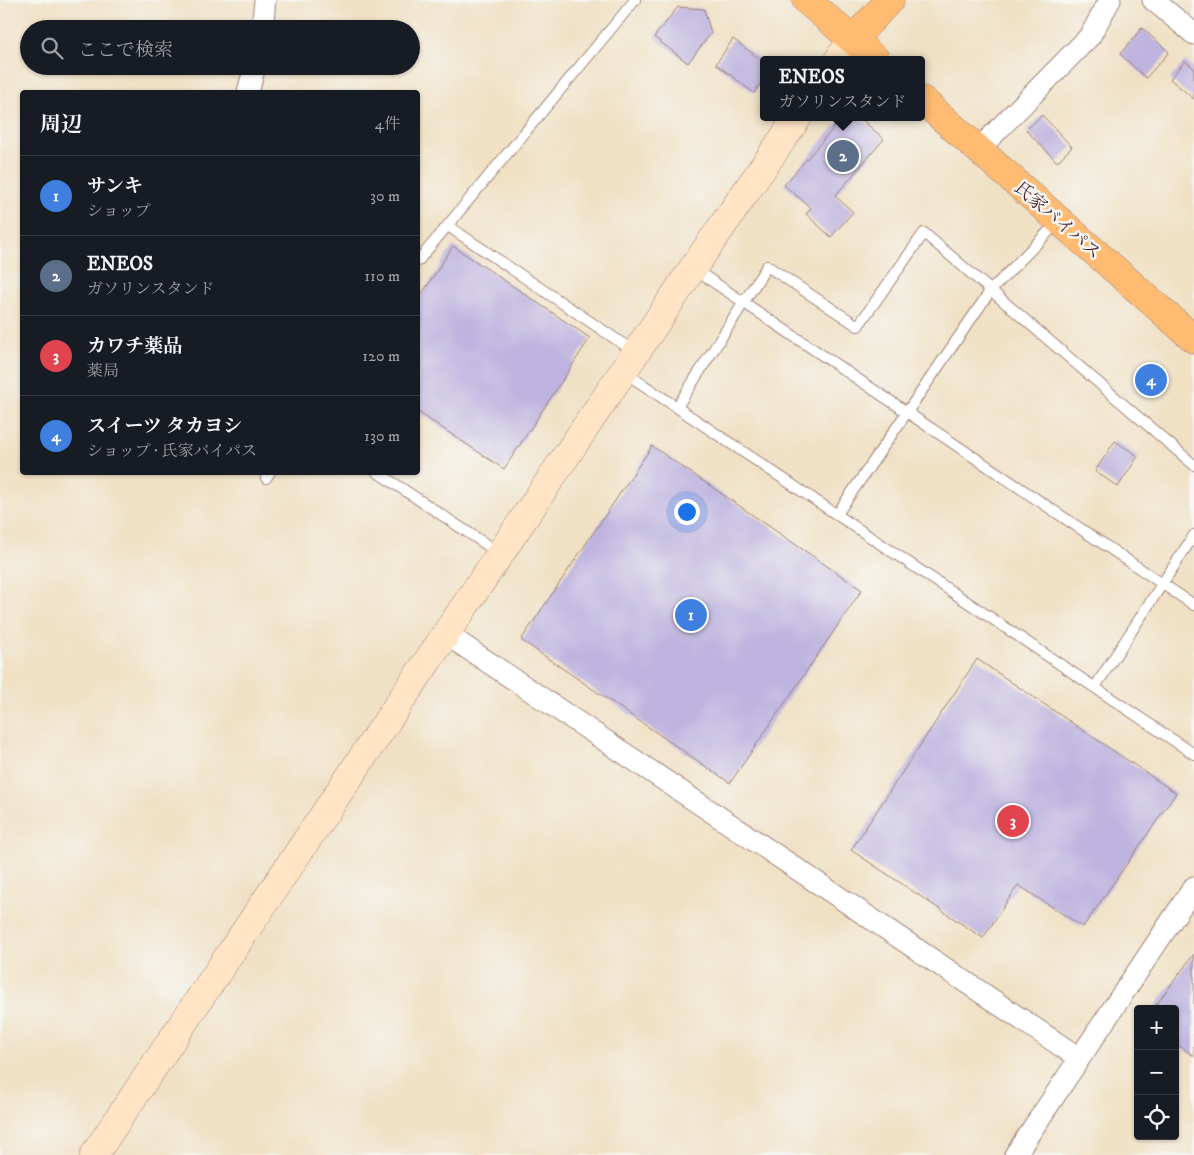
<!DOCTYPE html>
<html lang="ja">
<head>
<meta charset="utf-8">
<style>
	:root { --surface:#171b24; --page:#20242c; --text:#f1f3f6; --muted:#9ea1a6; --line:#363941; --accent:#d93025 }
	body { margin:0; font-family:"IM FELL DW Pica","Noto Serif JP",serif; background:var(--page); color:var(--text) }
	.controls { position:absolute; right:15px; bottom:15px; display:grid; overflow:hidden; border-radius:5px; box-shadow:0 1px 4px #0004 }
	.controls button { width:45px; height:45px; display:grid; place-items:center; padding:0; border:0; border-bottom:1px solid var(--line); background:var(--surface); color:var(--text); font:25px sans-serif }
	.you { position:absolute; left:686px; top:511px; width:18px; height:18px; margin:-12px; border:4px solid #fff; border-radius:50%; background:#1a73e8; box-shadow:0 0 0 8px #1a73e833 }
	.badge { display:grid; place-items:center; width:32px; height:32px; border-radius:50%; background:var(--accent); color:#fff; font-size:16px; font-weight:700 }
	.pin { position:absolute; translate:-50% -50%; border:2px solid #fff; box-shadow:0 1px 5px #0006 }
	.popup { position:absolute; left:760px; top:56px; width:165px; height:65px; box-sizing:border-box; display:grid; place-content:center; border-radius:5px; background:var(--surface); filter:drop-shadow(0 1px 4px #0005); font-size:16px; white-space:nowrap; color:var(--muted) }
	.popup b { font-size:19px; color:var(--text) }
	.popup::after { content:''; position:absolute; left:50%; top:100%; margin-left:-10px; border:10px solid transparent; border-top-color:var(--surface) }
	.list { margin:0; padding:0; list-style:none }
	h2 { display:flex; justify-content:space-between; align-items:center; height:65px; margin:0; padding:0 20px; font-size:21px }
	h2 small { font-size:16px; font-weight:400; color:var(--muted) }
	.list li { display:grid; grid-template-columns:32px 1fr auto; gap:15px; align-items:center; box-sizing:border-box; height:80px; padding:0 20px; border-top:1px solid var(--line) }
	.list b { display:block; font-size:19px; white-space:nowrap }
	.list p { margin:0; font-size:16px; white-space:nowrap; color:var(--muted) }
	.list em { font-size:16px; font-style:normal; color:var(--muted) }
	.icon { flex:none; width:28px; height:28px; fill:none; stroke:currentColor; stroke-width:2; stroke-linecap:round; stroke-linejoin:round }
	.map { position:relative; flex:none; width:1194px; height:1155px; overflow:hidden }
	.search { position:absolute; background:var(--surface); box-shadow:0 1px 4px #0004; left:20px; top:20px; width:400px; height:55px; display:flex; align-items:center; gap:12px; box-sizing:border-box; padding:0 18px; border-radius:28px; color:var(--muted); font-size:19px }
	.panel { position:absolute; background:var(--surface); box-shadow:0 1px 4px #0004; left:20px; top:90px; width:400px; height:385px; border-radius:5px }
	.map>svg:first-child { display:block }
</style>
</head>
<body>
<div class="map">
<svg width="1194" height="1155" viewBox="0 0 1194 1155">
	<rect width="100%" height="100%" fill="#f6f6f2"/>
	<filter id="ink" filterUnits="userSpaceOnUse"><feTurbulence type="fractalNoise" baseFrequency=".02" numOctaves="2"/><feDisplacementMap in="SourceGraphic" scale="10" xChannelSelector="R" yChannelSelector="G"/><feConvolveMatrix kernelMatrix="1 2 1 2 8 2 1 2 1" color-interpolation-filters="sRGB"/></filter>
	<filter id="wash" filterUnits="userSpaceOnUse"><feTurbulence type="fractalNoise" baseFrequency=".0096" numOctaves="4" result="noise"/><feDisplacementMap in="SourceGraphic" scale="20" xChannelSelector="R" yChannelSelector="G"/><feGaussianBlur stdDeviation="1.12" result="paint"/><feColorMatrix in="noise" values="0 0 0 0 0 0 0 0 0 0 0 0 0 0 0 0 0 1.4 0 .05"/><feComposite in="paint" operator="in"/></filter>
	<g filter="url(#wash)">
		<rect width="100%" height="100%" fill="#f0e1c5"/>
		<g id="blocks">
			<!-- building -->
			<g fill="#bdb4df">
				<polygon points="678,7 704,9 711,33 688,63 654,37"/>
				<polygon points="1142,28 1169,52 1146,78 1120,54"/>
				<polygon points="733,39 764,62 764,78 754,93 716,64"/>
				<polygon points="1185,61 1194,68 1194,99 1170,79"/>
				<polygon points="1042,115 1072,147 1057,162 1026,130"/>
				<polygon points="843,117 859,117 884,139 835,196 853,212 831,237 806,214 811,208 784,185"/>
				<polygon points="453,246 590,338 504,469 418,412 418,300"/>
				<polygon points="1115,441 1138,456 1118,487 1095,471"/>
				<polygon points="652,446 862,590 730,783 521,640"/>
				<polygon points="977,659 1176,793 1083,927 1018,885 983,938 851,850"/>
				<polygon points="1194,954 1194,1056 1175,1043 1175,1009 1153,1009"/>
			</g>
		</g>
	</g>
	<g filter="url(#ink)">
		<use href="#blocks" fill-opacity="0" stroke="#9d8078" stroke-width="1"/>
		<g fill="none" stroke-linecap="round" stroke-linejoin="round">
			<!-- lane casing -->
			<g stroke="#9d8078" stroke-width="12">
				<g id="lane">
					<polyline points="448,226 635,352"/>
					<polyline points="418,261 635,0"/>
					<polyline points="694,269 1194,605"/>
					<polyline points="624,372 1194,754"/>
					<polyline points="677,407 767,266 858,326 924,233 1194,465"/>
					<polyline points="377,472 499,553"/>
					<polyline points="266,478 270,472"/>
					<polyline points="837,514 991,290 1058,222"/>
					<polyline points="1095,687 1194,535"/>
				</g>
			</g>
			<!-- street casing -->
			<g stroke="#9d8078" stroke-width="23">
				<g id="street">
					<polyline points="1153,0 1194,34"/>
					<polyline points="262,29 265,0"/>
					<polyline points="248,92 255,66"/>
					<polyline points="978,150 1090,36 1110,0"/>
					<polyline points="446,634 1079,1058"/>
					<polyline points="1015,1155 1194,887"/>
				</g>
			</g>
			<!-- secondary casing -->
			<g stroke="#9d8078" stroke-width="29">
				<g id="secondary">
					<polyline points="838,60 853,39"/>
					<polyline points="94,1155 693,268 798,117"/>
				</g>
			</g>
			<!-- primary casing -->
			<g stroke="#9d8078" stroke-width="29">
				<polyline id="primary" points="853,39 890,0"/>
			</g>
			<!-- highway casing -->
			<g stroke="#9d8078" stroke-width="29">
				<g id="highway">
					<polyline points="806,0 876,60"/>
					<polyline points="922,100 1194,339"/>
				</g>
			</g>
			<!-- lane -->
			<use href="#lane" stroke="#fff" stroke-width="10"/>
			<!-- street -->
			<use href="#street" stroke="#fff" stroke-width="21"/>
			<!-- secondary -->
			<use href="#secondary" stroke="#ffe4c6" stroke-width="28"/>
			<!-- primary -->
			<use href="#primary" stroke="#febb71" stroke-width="28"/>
			<!-- highway -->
			<use href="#highway" stroke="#febb71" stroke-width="28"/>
		</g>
	</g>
	<g text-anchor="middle" stroke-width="5" stroke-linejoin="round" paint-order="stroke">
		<!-- street labels -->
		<g font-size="18" fill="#4a1f2b" stroke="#f6f6f2">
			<text transform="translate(1058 220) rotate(41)" y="6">氏家バイパス</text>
		</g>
	</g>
</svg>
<div class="controls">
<button>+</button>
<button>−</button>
<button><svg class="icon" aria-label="locate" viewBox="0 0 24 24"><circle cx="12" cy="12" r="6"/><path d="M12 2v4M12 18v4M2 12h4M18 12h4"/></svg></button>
</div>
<div class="you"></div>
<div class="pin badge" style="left:691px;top:615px;background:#3f7fe0">1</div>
<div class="pin badge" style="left:843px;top:156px;background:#5c6f8a">2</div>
<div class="popup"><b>ENEOS</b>ガソリンスタンド</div>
<div class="pin badge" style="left:1013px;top:821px;background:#e0444e">3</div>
<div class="pin badge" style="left:1151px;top:380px;background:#3f7fe0">4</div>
<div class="search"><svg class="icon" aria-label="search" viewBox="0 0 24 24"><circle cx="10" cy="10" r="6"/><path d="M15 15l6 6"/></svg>ここで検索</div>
<section class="panel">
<h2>周辺<small>4件</small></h2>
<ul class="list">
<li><span class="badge" style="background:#3f7fe0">1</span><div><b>サンキ</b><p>ショップ</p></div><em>30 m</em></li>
<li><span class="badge" style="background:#5c6f8a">2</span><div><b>ENEOS</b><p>ガソリンスタンド</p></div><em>110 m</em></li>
<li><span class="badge" style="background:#e0444e">3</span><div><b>カワチ薬品</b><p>薬局</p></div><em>120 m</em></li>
<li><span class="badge" style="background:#3f7fe0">4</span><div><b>スイーツ タカヨシ</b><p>ショップ · 氏家バイパス</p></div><em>130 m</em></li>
</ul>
</section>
</div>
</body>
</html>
